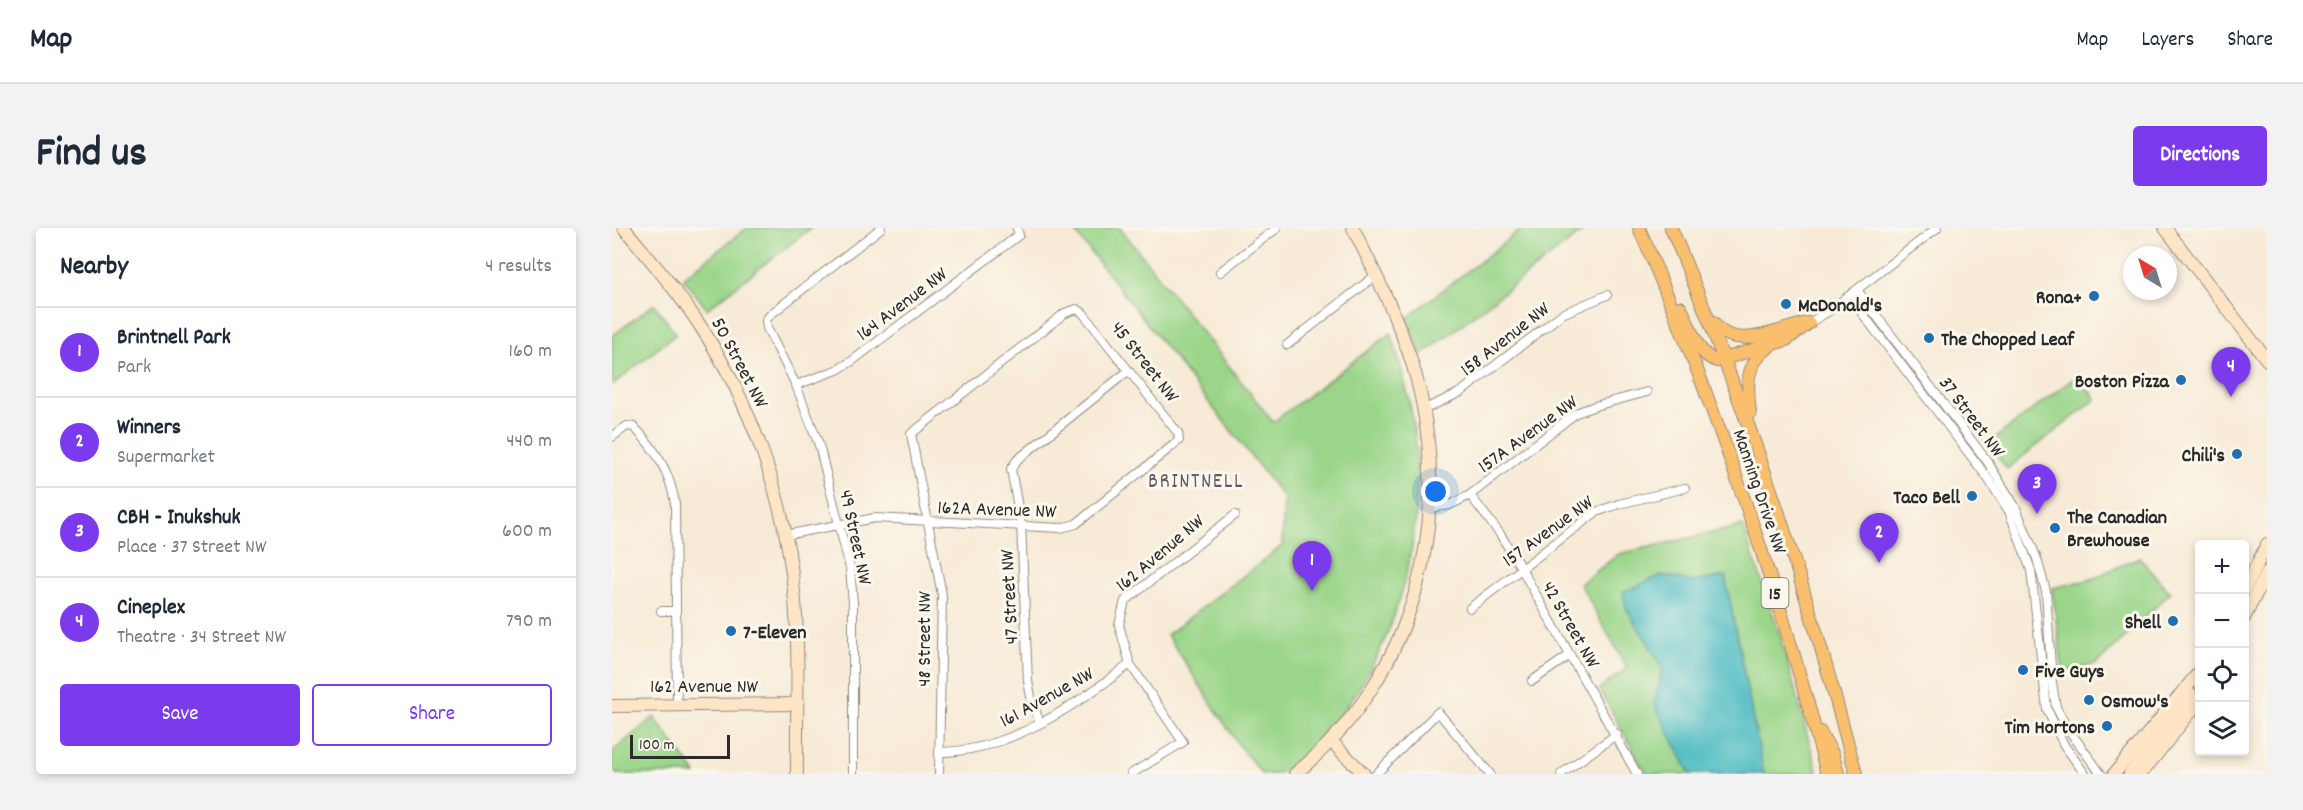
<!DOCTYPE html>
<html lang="en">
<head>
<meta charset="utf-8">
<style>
	:root { --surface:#fff; --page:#f2f2f3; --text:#1f2937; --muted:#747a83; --line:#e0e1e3; --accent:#7c3aed }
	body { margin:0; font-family:Dekko,sans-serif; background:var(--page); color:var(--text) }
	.controls { position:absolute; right:18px; bottom:18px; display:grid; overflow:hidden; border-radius:6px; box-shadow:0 3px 9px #0003 }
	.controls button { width:54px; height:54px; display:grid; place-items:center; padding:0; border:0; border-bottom:2px solid var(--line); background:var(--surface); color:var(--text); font:30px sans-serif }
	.compass { position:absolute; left:1511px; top:18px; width:54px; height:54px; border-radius:50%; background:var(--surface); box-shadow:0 3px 9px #0003; rotate:322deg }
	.scale { position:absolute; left:18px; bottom:15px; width:100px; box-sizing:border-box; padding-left:6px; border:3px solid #2b2b2b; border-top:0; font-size:16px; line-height:21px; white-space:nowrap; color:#2b2b2b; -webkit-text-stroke:4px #fbf7ec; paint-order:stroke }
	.you { position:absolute; left:824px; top:264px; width:21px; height:21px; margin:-15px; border:4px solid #fff; border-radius:50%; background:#1a73e8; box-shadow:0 0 0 9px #1a73e833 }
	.badge { display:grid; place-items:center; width:39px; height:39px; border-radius:50%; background:var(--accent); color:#fff; font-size:20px; font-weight:700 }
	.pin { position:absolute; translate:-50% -50px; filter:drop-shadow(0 2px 3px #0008) }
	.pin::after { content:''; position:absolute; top:32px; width:21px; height:18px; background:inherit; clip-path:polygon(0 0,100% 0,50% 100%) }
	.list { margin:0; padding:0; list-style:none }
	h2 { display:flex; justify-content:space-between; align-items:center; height:78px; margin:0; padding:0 24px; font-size:26px }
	h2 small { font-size:20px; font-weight:400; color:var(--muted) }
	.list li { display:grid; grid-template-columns:39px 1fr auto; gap:18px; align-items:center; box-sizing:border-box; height:90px; padding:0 24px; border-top:2px solid var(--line) }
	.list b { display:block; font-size:22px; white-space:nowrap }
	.list p { margin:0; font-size:20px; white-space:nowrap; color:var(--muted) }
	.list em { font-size:20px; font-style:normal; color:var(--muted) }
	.actions { display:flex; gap:12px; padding:18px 24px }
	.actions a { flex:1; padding:14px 0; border:2px solid var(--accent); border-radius:6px; text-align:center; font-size:21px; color:var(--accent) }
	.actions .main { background:var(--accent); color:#fff }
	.icon { flex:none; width:33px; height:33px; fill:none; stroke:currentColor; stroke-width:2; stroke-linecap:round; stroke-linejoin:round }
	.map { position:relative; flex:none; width:1655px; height:546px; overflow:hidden; border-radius:6px }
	header { display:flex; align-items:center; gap:36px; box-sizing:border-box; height:84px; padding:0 30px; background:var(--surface); border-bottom:2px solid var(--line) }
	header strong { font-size:28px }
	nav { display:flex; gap:33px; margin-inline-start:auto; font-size:21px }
	.intro { display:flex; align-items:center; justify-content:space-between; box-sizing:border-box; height:144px; padding:0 36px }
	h1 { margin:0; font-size:42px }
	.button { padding:15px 27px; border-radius:6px; background:var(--accent); color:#fff; font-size:21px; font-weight:700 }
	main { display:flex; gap:36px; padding:0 36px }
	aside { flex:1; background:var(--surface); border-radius:6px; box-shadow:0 3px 9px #0003 }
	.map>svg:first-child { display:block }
</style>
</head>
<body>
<header>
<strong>Map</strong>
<nav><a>Map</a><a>Layers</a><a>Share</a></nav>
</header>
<div class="intro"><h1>Find us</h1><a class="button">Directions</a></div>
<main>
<aside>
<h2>Nearby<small>4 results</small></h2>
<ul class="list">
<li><span class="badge">1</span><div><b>Brintnell Park</b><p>Park</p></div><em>160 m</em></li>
<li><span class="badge">2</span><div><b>Winners</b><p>Supermarket</p></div><em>440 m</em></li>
<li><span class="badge">3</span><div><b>CBH - Inukshuk</b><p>Place · 37 Street NW</p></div><em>600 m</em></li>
<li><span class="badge">4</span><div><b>Cineplex</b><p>Theatre · 34 Street NW</p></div><em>790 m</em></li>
</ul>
<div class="actions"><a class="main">Save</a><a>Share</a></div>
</aside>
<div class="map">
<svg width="1655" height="546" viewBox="0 0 1655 546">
	<rect width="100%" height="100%" fill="#fbf7ec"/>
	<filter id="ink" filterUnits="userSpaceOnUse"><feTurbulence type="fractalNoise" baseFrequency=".0167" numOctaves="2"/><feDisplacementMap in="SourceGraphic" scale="12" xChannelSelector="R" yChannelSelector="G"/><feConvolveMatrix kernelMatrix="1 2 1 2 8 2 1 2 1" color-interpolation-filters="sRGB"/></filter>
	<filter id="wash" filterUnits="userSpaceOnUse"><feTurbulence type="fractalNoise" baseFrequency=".008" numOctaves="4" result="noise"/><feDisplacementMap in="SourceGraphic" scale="24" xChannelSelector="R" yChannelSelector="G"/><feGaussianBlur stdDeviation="1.35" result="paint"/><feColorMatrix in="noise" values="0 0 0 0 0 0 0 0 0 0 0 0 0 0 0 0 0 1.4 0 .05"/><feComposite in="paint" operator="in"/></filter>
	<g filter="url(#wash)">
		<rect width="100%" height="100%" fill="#f7ead6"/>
		<!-- green -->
		<g fill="#9ad589" stroke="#62805a" stroke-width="1.5">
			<polygon points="135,0 199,0 95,81 71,50"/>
			<path d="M460,0h48l153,194 118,-89c11,36 22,75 25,112 9,99 -22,215 -92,288 -10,10 -35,38 -48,41 -4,0 -10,0 -14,0l-24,-30 -71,-109 115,-89 2,-48z"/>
			<polygon points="911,0 975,0 809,128 795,90"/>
			<polygon points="42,76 64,106 0,157 0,108"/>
			<polygon points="1466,147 1484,171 1395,241 1376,216"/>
			<polygon points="1131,298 1168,407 1206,546 1035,546 987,461 1015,440 968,356 1007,326"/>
			<polygon points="1527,329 1558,365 1485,436 1451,444 1440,360 1480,351"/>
			<polygon points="42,489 84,546 0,546 0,524"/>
		</g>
		<!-- water -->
		<polygon fill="#4cbbc2" stroke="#3c7376" stroke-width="1.5" points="1050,347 1083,354 1113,348 1152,546 1078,546 1042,476 1051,439 1014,380 1011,364"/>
	</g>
	<g filter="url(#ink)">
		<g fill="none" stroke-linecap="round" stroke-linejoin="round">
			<!-- street casing -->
			<g stroke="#918a80" stroke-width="10">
				<g id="street">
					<polyline points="608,44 665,0"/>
					<polyline points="1245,62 1375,233 1404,280 1425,331 1434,363 1440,455 1444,479 1454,498 1489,546"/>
					<polyline points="1237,68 1375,249 1397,283 1419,342 1435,481 1452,517 1473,546"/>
					<polyline points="1197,95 1217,83 1325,0"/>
					<polyline points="675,117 763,48"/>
					<polyline points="184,157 225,142 240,133 407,7 405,0"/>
					<polyline points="811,182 849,164 950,86 995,67"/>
					<path d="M0,209l15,-11 7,1c21,21 37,48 41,77l2,199"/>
					<polyline points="858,267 888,306 909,340 1025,546"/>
					<polyline points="817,280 838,277 858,267 964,185 983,178 1035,164"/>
					<polyline points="173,307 263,290 448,300 464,296 564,215 567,212 566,205 471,85 465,81 453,85 299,206 330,367 327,546"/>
					<polyline points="858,380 984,284 1007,276 1073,260"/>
					<polyline points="49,383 63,383"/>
					<polyline points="920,453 958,427"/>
					<polyline points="428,495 420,474 416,453 409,296 399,241 405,232 516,143"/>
					<path d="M327,524c70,0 137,-47 191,-88"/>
					<polyline points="241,546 241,375 238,340 207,217 184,157 155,100 154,92 159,86 269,0"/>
					<polyline points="519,546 571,514 518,436 507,397 513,373 623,287"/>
					<polyline points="764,546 826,484 878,546"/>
					<polyline points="949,546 1005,506"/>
				</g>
			</g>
			<!-- secondary casing -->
			<g stroke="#918a80" stroke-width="14">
				<g id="secondary">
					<path d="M12,0c25,30 51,60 73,93 55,82 90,182 98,280 5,58 1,115 2,173"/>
					<polyline points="1553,0 1655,132"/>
					<polyline points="1632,363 1655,316"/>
					<polyline points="1632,390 1655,344"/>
					<polyline points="0,478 184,476"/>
					<polyline points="720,514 752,546"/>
					<path d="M683,546c122,-99 162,-259 118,-408 -15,-48 -38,-93 -60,-138"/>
					<polyline points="1502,546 1588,443"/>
					<polyline points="1518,546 1579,466"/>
					<polyline points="1529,546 1588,472"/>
				</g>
			</g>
			<!-- primary casing -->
			<g stroke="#918a80" stroke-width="14">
				<g id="primary">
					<path d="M1027,0c77,177 139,359 188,546"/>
					<path d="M1059,0c76,178 136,359 185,546"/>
					<path d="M1068,79c11,17 15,48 37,54l69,-21 23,-17"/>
					<path d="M1101,94c21,32 67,6 95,1"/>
					<path d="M1138,185c-3,-27 -6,-47 18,-65"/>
					<polyline points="1208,504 1221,527 1226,546"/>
				</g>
			</g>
			<!-- street -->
			<use href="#street" stroke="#fff" stroke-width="8"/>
			<!-- secondary -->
			<use href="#secondary" stroke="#fde5c5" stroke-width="12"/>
			<!-- primary -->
			<use href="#primary" stroke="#f9bf6d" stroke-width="12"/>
		</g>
	</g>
	<!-- markers -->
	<g fill="#1f6fb2" stroke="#fbf7ec" stroke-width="2">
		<circle cx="1482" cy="68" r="6"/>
		<circle cx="1174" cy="76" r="6"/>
		<circle cx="1317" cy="110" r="6"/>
		<circle cx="1569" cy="152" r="6"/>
		<circle cx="1625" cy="226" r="6"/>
		<circle cx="1360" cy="268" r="6"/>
		<circle cx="1443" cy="300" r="6"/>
		<circle cx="1561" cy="393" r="6"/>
		<circle cx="119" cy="403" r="6"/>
		<circle cx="1411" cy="442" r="6"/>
		<circle cx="1477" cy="472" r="6"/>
		<circle cx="1495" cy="498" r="6"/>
	</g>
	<g text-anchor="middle" stroke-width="6" stroke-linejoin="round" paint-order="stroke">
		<!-- shield labels -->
		<rect fill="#fbf7ec" stroke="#696865" stroke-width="1.5" x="1149.5" y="350" width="27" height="30" rx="4.5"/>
		<g font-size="18" font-weight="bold" fill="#2b2b2b">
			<text x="1163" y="371">15</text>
		</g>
		<!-- poi labels -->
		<g font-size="20" font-weight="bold" fill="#2b2b2b" stroke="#fbf7ec" text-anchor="end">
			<text x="1470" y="75">Rona+</text>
			<text x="1186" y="83" text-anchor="start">McDonald's</text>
			<text x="1329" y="117" text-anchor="start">The Chopped Leaf</text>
			<text x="1557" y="159">Boston Pizza</text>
			<text x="1613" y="233">Chili's</text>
			<text x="1348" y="275">Taco Bell</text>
			<text x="1455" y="295" text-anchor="start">The Canadian<tspan x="1455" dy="23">Brewhouse</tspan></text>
			<text x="1549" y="400">Shell</text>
			<text x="131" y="410" text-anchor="start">7-Eleven</text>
			<text x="1423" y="449" text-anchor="start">Five Guys</text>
			<text x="1489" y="479" text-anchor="start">Osmow's</text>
			<text x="1483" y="505">Tim Hortons</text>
		</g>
		<!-- street labels -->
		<g font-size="20" fill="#2b2b2b" stroke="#fbf7ec">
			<text transform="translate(289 75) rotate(-37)" y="7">164 Avenue NW</text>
			<text transform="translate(892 110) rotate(-38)" y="7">158 Avenue NW</text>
			<text transform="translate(534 133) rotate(52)" y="7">45 Street NW</text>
			<text transform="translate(129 134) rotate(62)" y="7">50 Street NW</text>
			<text transform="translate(1361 188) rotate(53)" y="7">37 Street NW</text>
			<text transform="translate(915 205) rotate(-36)" y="7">157A Avenue NW</text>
			<text transform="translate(1149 263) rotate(71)" y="7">Manning Drive NW</text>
			<text transform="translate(385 280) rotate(2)" y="7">162A Avenue NW</text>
			<text transform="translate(935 302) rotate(-36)" y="7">157 Avenue NW</text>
			<text transform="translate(245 309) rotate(78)" y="7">49 Street NW</text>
			<text transform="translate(547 324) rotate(-40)" y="7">162 Avenue NW</text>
			<text transform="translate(396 369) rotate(-93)" y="7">47 Street NW</text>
			<text transform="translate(960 396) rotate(60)" y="7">42 Street NW</text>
			<text transform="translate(311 411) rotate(-90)" y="7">48 Street NW</text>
			<text x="92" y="464">162 Avenue NW</text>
			<text transform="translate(434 468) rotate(-29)" y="7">161 Avenue NW</text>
		</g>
		<!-- neighbourhood labels -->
		<g font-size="21" letter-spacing="1.5" fill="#645b6a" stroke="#fbf7ec">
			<text x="584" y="259">BRINTNELL</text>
		</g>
	</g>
</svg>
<div class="controls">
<button>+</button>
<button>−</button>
<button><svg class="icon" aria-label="locate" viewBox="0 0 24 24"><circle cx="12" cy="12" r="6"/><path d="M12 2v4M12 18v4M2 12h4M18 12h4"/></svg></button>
<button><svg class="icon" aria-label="layers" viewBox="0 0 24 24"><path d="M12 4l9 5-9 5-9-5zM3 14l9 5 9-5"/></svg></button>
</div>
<svg class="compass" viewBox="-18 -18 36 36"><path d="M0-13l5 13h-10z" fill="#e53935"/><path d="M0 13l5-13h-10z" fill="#747a83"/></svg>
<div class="scale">100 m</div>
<div class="you"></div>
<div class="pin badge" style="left:700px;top:363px">1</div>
<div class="pin badge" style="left:1267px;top:335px">2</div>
<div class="pin badge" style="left:1425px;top:286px">3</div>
<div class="pin badge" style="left:1619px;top:169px">4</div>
</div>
</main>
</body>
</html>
